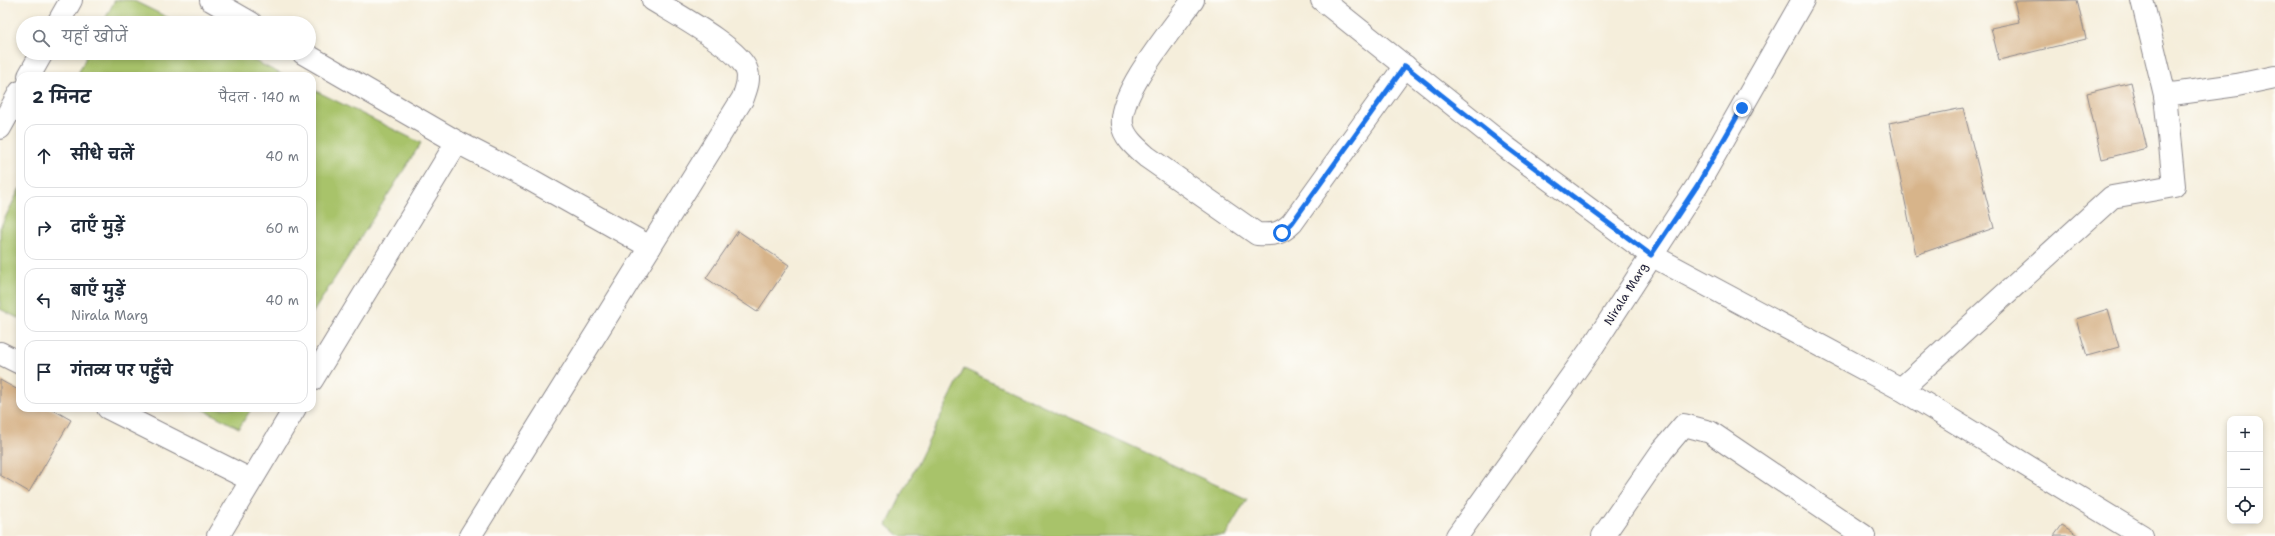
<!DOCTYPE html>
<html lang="hi">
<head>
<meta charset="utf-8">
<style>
	:root { --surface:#fff; --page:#f2f2f3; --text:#1f2937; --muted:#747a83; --line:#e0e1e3 }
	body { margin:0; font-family:"Shantell Sans","Playpen Sans Deva",sans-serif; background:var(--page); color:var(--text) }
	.controls { position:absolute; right:12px; bottom:12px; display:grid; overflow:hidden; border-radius:8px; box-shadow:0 2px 6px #0003 }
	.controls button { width:36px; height:36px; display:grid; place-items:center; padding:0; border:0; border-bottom:1px solid var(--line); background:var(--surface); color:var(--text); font:20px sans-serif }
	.stop { position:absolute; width:12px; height:12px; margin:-9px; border:3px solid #1a73e8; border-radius:50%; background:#fff }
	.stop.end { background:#1a73e8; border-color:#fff; box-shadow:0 1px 4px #0008 }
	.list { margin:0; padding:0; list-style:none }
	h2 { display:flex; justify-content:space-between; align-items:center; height:52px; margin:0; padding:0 16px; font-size:17px }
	h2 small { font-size:13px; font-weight:400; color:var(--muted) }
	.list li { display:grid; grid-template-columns:26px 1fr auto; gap:12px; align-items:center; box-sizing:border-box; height:64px; margin:0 8px 8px; padding:0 8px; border:1px solid var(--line); border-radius:12px }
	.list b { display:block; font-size:15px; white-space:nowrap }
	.list p { margin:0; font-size:13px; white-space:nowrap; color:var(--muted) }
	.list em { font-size:13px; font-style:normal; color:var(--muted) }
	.icon { flex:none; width:22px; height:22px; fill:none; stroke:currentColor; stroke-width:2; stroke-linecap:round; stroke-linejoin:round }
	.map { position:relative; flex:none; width:2275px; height:536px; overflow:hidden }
	.search { position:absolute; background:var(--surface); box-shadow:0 2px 6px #0003; left:16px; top:16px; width:300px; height:44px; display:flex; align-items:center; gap:10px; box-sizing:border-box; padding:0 14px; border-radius:22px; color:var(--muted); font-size:15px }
	.panel { position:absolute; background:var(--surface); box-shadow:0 2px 6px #0003; left:16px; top:72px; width:300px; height:340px; border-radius:12px }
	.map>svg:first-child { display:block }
</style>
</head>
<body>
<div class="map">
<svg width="2275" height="536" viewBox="0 0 2275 536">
	<rect width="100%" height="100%" fill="#fdfcf7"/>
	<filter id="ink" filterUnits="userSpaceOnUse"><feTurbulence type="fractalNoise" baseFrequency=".025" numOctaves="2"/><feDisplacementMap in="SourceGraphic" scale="8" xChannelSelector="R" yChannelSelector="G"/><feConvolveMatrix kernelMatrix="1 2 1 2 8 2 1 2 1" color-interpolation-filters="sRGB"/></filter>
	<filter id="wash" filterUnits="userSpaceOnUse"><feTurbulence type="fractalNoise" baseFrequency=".012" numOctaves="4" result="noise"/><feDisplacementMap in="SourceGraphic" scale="16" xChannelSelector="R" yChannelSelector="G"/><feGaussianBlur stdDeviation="0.9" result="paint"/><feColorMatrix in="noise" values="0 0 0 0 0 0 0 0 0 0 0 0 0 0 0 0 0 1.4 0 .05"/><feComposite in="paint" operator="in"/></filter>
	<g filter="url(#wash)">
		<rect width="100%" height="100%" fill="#f5eedb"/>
		<!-- green -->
		<g fill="#a8c36a" stroke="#657252">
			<polygon points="115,0 132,0 179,23 103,23"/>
			<polygon points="88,53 239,53 285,76 77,76"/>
			<polygon points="312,89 421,143 312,314"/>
			<polygon points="20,188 20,319 0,309 0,228"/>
			<polygon points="964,369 1247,499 1225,536 900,536 887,525"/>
			<polygon points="200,408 252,408 239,428"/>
		</g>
		<g id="blocks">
			<!-- building -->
			<g fill="#d7b48a">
				<polygon points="2077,0 2086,39 1999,60 1991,28 2019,22 2014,1"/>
				<polygon points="2131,82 2147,148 2102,159 2087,93"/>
				<polygon points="1963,108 1994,228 1916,255 1889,123"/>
				<polygon points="738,231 789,265 757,312 706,278"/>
				<polygon points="2108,309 2119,347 2087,356 2076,319"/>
				<polygon points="0,380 20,391 20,408 50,408 71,420 29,492 0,475"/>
				<polygon points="2062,525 2079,536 2054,536"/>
			</g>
		</g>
	</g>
	<g filter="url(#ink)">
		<use href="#blocks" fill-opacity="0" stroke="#8c888b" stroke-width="1"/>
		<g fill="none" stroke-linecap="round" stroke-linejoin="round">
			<!-- minor casing -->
			<g stroke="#8c888b" stroke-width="24">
				<g id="minor">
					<polyline points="211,0 251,23"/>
					<path d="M1193,0c-19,27 -75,93 -71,124 2,14 16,25 25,33l110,77c16,1 24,0 35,-11l113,-157"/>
					<polyline points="1322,0 1507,148 1651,255"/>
					<polyline points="2142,0 2165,95"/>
					<polyline points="58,23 71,0"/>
					<polyline points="303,53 457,142 531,180 650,247"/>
					<polyline points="29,76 42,53"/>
					<polyline points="0,128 20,92"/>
					<polyline points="0,353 20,363"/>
					<polyline points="312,380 457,142"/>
					<polyline points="1901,389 2112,197 2174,186 2165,95 2237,85 2275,77"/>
					<polyline points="108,408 251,480"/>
					<polyline points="218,536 295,408"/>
					<path d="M470,536l273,-438c3,-9 7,-18 4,-27 -6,-22 -73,-58 -94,-71"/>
					<polyline points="1603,536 1662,451 1684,425 1710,432 1864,536"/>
				</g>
			</g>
			<!-- tertiary casing -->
			<g stroke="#8c888b" stroke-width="24">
				<g id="tertiary">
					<polyline points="1651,255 1901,389 2142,536"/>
					<polyline points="1457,536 1593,346 1697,186 1803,0"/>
				</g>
			</g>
			<!-- minor -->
			<use href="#minor" stroke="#fff" stroke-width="22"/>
			<!-- tertiary -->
			<use href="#tertiary" stroke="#fff" stroke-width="22"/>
		</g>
	</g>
	<g fill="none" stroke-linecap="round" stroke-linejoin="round" filter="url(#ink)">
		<!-- route -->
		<polyline stroke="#1a73e8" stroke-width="5" points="1282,233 1292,223 1405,66 1508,148 1651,255 1697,186 1742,108"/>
	</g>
	<g text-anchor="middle" stroke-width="3" stroke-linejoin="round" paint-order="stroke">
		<!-- street labels -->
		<g font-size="12" fill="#22223b" stroke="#fdfcf7">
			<text transform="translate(1626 294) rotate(-58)" y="4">Nirala Marg</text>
		</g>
	</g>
</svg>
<div class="controls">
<button>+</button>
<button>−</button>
<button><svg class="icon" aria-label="locate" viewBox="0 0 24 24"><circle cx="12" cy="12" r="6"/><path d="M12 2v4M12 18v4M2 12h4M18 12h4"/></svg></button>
</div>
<div class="stop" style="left:1282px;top:233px"></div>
<div class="stop end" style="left:1742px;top:108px"></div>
<div class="search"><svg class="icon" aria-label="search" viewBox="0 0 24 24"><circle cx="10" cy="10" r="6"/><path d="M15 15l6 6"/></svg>यहाँ खोजें</div>
<section class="panel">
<h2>2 मिनट<small>पैदल · 140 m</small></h2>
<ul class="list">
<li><svg class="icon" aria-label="ahead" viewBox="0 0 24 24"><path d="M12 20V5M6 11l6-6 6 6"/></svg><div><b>सीधे चलें</b></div><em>40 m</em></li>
<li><svg class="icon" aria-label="right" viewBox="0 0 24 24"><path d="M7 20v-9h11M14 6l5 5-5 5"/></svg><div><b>दाएँ मुड़ें</b></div><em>60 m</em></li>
<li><svg class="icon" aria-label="left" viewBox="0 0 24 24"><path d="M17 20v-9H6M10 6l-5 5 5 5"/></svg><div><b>बाएँ मुड़ें</b><p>Nirala Marg</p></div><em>40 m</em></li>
<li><svg class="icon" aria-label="arrive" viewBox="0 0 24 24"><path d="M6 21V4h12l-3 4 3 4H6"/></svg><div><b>गंतव्य पर पहुँचे</b></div></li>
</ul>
</section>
</div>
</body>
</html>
